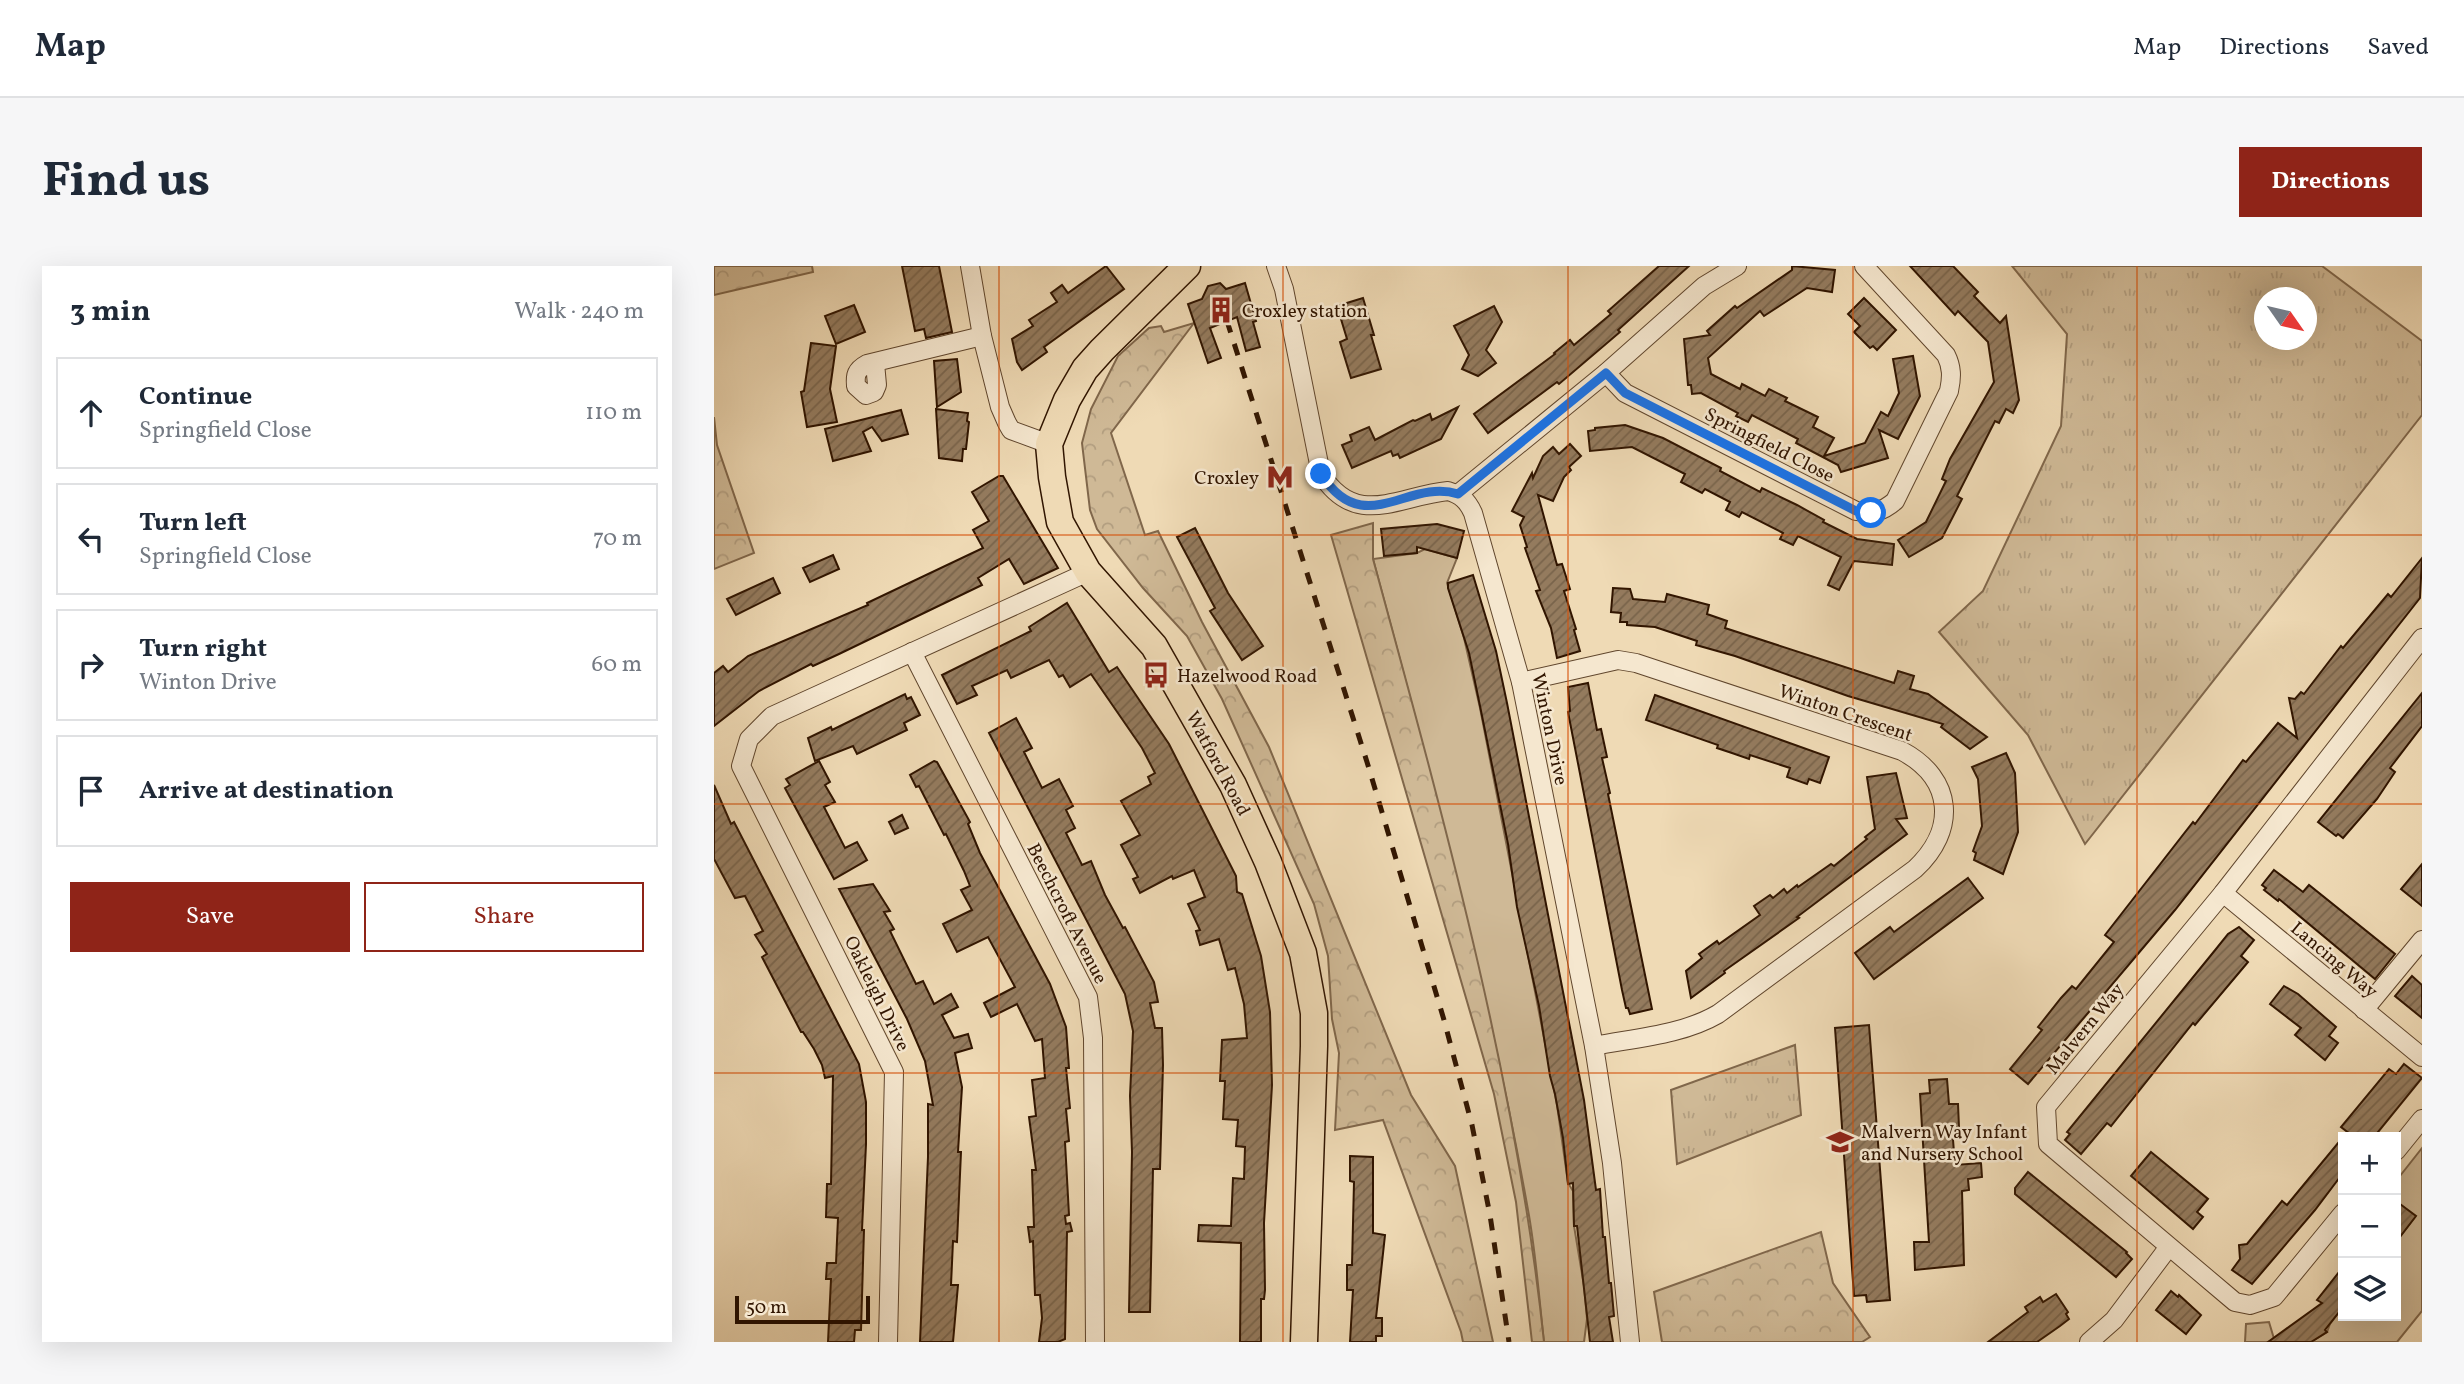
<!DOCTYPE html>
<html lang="en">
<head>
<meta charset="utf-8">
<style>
	:root { --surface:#fff; --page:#f6f6f7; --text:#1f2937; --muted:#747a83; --line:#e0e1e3; --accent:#8f2418 }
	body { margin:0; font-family:Vollkorn,serif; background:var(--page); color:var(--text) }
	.controls { position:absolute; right:21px; bottom:21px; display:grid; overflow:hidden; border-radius:0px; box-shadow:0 7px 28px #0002 }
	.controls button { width:63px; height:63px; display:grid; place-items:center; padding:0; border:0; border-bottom:2px solid var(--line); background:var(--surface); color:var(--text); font:35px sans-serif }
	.compass { position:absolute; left:1540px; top:21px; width:63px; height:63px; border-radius:50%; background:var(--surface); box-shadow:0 7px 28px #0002; rotate:124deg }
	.scale { position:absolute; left:21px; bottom:18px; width:135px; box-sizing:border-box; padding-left:7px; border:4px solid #311500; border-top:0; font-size:19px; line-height:24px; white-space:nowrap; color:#311500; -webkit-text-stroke:5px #f5e7cf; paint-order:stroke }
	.stop { position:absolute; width:21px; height:21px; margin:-16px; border:5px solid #1a73e8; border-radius:50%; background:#fff }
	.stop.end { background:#1a73e8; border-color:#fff; box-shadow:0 2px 7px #0008 }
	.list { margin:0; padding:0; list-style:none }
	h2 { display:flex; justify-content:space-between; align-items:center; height:91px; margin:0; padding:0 28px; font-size:30px }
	h2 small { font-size:23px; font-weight:400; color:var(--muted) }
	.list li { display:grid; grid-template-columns:46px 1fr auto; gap:21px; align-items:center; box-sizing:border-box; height:112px; margin:0 14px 14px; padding:0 14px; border:2px solid var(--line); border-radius:0px }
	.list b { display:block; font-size:26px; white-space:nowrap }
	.list p { margin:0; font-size:23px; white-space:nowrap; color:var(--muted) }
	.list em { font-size:23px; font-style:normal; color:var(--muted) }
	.actions { display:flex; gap:14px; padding:21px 28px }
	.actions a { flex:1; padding:16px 0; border:2px solid var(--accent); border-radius:0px; text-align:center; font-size:24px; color:var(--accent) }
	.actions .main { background:var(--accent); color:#fff }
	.icon { flex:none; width:38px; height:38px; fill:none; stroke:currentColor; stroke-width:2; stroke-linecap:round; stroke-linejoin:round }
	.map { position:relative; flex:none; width:1708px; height:1076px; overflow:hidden; border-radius:0px }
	header { display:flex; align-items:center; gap:42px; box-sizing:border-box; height:98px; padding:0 35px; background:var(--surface); border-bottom:2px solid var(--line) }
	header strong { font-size:33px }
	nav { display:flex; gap:38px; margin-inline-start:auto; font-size:24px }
	.intro { display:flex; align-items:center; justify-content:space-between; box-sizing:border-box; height:168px; padding:0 42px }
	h1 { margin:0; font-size:49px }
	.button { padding:18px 32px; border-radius:0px; background:var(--accent); color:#fff; font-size:24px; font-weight:700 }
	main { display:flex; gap:42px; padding:0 42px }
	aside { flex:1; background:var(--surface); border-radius:0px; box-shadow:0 7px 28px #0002 }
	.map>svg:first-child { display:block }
</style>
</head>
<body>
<header>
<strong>Map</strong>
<nav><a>Map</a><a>Directions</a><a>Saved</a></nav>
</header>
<div class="intro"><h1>Find us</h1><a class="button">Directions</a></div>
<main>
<aside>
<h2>3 min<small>Walk · 240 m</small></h2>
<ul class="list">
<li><svg class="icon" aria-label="ahead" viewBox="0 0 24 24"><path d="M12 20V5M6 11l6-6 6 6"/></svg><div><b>Continue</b><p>Springfield Close</p></div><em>110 m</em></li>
<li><svg class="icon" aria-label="left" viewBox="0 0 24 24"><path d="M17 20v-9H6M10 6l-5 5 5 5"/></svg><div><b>Turn left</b><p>Springfield Close</p></div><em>70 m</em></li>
<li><svg class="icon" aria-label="right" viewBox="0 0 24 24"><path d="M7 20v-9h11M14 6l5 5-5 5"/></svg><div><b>Turn right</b><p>Winton Drive</p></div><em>60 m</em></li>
<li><svg class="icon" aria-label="arrive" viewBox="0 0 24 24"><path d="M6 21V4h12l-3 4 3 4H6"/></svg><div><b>Arrive at destination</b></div></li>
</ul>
<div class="actions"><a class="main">Save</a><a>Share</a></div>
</aside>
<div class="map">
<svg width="1708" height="1076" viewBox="0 0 1708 1076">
	<defs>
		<pattern id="forest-crowns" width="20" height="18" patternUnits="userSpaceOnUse" patternTransform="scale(1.75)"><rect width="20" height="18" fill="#cfb996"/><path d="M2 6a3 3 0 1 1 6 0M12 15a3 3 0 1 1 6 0" fill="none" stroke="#b29e80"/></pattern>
		<pattern id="park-tufts" width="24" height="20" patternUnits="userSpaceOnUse" patternTransform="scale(1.75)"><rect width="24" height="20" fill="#cfb996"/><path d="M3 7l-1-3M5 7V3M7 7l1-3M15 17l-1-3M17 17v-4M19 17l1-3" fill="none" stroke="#b29e80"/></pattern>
		<pattern id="building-hatch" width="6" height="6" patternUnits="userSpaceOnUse" patternTransform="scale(1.75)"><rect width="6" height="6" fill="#947b5e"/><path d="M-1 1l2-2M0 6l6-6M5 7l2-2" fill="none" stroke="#79644b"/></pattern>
	</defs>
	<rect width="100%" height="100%" fill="#efdab5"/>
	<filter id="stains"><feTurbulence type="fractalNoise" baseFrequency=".00286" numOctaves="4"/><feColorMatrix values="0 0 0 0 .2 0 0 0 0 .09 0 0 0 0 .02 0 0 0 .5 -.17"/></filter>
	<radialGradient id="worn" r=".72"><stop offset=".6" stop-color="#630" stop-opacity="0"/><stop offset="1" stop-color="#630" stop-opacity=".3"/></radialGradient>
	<!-- green -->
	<g fill="#cfb996" stroke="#80674b" stroke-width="2">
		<path d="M711,283l32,9 -10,25 17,55 16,70 77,397 11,78 5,8 1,35 10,60 3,33 -3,23h-40c-5,-44 -8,-89 -16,-132 -39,-220 -97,-436 -155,-651l44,-6z"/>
		<polygon points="1708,882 1708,1045 1683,1076 1597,1076 1613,1066 1616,1058 1629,1041 1629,1050 1682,1050 1682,976 1701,951 1682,935 1682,915"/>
		<polygon points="1555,1056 1561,1076 1531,1076 1532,1058"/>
	</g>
	<!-- forest -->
	<g fill="url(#forest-crowns)" stroke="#80674b" stroke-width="2">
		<polygon points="0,0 98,0 99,6 0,29"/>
		<polygon points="480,57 397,167 431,269 444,265 488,356 555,481 697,829 741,900 779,1076 749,1076 747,1066 669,854 621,864 625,787 618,753 614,690 600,638 508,433 473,370 429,322 383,263 376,244 368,177 377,143 404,90 435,62 447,60 450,66"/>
		<polygon points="0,151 3,179 40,287 0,303"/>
		<path d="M659,257v36c70,257 143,517 171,783h-12l-16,-140 -22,-108 -163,-559z"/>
		<polygon points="1107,966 1119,1017 1156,1071 1148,1076 948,1076 940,1026"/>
	</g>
	<!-- park -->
	<g fill="url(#park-tufts)" stroke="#80674b" stroke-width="2" fill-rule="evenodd">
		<path d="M1298,0h310l100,75v74l-337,429 -57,-109 -89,-103 44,-41 78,-165 6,-92zM1550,32h42v42h-42z"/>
		<polygon points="1081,779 1087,849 963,898 957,824"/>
	</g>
	<!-- building -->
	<g fill="url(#building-hatch)" stroke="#311500" stroke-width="2">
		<polygon points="188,0 225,0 238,66 212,72 210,63 201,65"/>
		<polygon points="392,0 410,23 330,81 333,86 308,104 303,96 298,73 319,60 315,54 343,36 337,27 348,19 354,27"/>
		<polygon points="945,0 975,0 904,64 906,66 845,118 843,116 774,167 760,148 841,88 840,87 856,74 860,79 897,48 894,45"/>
		<polygon points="1078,0 1121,4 1118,26 1093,22 1050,50 1046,45 994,92 997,108 1026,123 1028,118 1051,130 1055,123 1073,132 1071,135 1104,151 1099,161 1120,172 1110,190 1151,177 1167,146 1174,150 1185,127 1179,93 1199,90 1206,130 1184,173 1165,164 1174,192 1127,206 1124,199 1082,177 1084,173 1038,149 1034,156 1022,150 1024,147 987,127 978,128 977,119 974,119 970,73 996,69 993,65 1021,40 1023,42 1078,4"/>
		<polygon points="1196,0 1239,0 1264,26 1260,30 1286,57 1292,50 1305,134 1299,147 1292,143 1285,157 1281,155 1243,230 1248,233 1228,272 1195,291 1184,274 1212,256 1232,215 1228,213 1236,193 1280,116 1274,76 1244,45 1241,49"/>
		<polygon points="506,17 512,23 531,17 542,55 539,56 546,81 532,85 523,51 496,62 507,92 494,97 474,38 488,33 494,20"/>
		<polygon points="649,32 660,69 657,69 667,103 637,112 626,76 633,73 623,40"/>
		<polygon points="1150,32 1182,64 1163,84 1159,80 1156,82 1140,66 1146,60 1134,48"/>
		<polygon points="140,39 151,66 122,78 111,50"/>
		<polygon points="780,40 788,56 772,84 782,97 764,110 748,103 755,89 740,60"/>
		<polygon points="97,77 122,80 116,123 123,156 93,161 87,126 90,125"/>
		<polygon points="243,93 247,126 223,141 220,95"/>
		<polygon points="744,141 727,173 686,192 684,188 679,190 677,185 638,202 628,179 638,175 636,169 655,161 661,174 699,154 701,155 716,148 718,154"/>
		<polygon points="222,143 254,147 253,155 255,156 252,183 249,183 248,195 225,192"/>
		<polygon points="187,144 194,168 168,175 158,161 149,166 157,185 119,195 111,163"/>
		<polygon points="911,159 949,172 1007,202 1006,205 1046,226 1048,222 1083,239 1110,254 1109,256 1143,273 1180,278 1178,299 1140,295 1125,324 1114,319 1127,291 1084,270 1079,279 1066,273 1069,267 1028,246 1025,251 1012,244 1016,236 991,223 988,227 967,216 971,208 918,181 876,185 874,165 881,164 881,162"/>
		<polygon points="856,178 867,190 855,201 857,204 850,211 839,235 824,229 843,299 848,298 856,323 850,325 862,363 860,364 866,385 843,392 837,362 822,325 826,324 811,282 813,281 806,259 810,251 798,245 818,207 819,212 829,190 839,181 845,188"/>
		<polygon points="285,210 289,210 344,302 310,318 295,293 264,312 268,319 125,388 99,400 97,398 45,425 0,460 0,407 9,400 14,406 34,390 154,339 153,337 269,282 259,264 275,255 258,226"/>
		<polygon points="723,258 750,265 743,292 703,281 703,287 670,290 667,263"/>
		<polygon points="481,262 514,327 549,380 528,394 496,345 501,342 463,271"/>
		<polygon points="119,289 125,303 96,316 89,302"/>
		<polygon points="1708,292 1706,332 1461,644 1314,818 1296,803 1328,764 1324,761 1347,732 1358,720 1362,723 1400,676 1391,669 1479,556 1481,558 1529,494 1532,496 1564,457 1583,472 1575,432 1581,433 1587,426 1590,428 1627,380 1629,382 1674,328 1677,331"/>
		<polygon points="759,309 782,385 793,437 870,834 882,924 886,923 889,971 891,971 895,1017 897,1017 900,1050 895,1051 899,1076 876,1076 863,960 860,960 859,917 854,918 849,872 841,828 836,810 825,740 803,641 794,578 766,440 755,387 734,322 734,317"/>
		<polygon points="59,312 66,327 22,349 13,333"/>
		<polygon points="899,322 916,323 919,333 951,336 953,328 995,339 993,348 1013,355 1011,362 1180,417 1184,405 1200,410 1196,423 1214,428 1273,471 1256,483 1227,461 1229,458 1134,430 1021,390 982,379 983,375 941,361 913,359 913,356 906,356 907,347 897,346"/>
		<polygon points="353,337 395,406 403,401 455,478 522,610 523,626 528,628 547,690 556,746 558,819 550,957 551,1024 550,1033 547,1033 547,1076 526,1076 527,977 484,975 485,959 517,960 519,912 530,913 531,881 522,880 524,854 509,853 511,815 506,815 508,774 533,772 530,738 521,702 514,704 505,673 486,679 482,665 486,664 474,638 491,631 480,604 459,613 458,610 426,627 419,613 424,611 407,579 426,569 407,535 437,518 434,511 441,507 428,482 377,408 356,421 349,409 345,411 335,394 297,412 293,404 258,420 263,429 243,438 228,409 317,365 315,361"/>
		<polygon points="874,417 883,464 887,463 893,491 888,492 896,527 894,528 938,743 916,748 914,742 912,742 908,724 854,446 856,445 854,421"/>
		<polygon points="1708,427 1708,460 1676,502 1681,506 1663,533 1629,572 1624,568 1622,570 1604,556"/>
		<polygon points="191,428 193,433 197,431 206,449 190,457 193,464 143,488 139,480 101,495 94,472 117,461 118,464"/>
		<polygon points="941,429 1115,491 1106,517 1095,513 1093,518 1073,511 1076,502 1036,489 1035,493 1018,487 1003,482 1004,479 932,454"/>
		<polygon points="302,452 318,482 310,486 328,522 345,513 359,540 352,544 361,562 352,567 368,599 377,595 391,629 409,662 411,661 440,716 444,736 436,737 441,762 448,762 449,799 446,903 439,903 436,1046 415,1046 418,886 416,830 419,765 411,728 275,467"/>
		<polygon points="1292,487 1301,507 1304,566 1289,608 1260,594 1262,587 1259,585 1268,560 1264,513 1258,501"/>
		<polygon points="105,495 116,516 111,519 121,536 110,541 131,582 143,576 153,594 120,613 71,522 76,519 72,513"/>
		<polygon points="220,495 223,496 256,556 254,558 266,587 336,718 352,761 355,802 352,802 356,842 352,843 355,875 351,876 355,949 351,950 352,958 356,957 358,965 353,966 351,1073 344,1076 325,1076 328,1052 326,1029 321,1029 319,975 316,976 314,961 320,961 318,904 322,904 315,851 322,850 318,814 331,812 328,773 321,775 303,738 277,751 270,737 301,721 274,671 243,686 229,658 258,644 247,624 256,620 250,605 232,568 230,569 205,520 202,521 196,509"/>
		<polygon points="1182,507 1193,552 1182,553 1193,568 1083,651 1085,652 1010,705 1011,707 977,732 972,705 988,692 985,688 1003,675 1005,678 1046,649 1040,640 1056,629 1059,632 1070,623 1073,627 1083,619 1084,621 1117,598 1120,600 1153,573 1151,571 1161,563 1153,511"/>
		<polygon points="0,519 17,558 20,556 145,798 152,836 152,878 148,964 150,964 147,1064 141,1064 140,1076 114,1076 117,1013 112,1013 113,997 122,997 124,952 112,951 113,918 117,918 119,810 111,812 108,799 100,783 89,766 87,766 48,691 53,688 41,669 49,665 31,630 21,632 0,593"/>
		<polygon points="188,549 194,562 181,568 175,556"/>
		<polygon points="1708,598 1708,640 1687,623"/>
		<polygon points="1560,604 1589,626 1595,619 1681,688 1661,713 1565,633 1564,635 1550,624 1552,622 1548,619"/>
		<polygon points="1254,612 1269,632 1160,713 1141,687 1176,661 1180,666"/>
		<polygon points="159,618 176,645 170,646 180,663 176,665 202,718 209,715 220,738 237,728 244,741 228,749 240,772 254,768 258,782 241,787 248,821 244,886 247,886 243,976 239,975 237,1019 244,1019 239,1076 206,1076 214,891 214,838 219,839 211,795 193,753 125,623"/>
		<polygon points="1525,661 1540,674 1527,690 1534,696 1481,759 1479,757 1397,860 1393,857 1367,888 1351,874 1356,868 1353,866 1502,683 1514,668"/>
		<polygon points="1698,710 1708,719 1708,752 1681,730"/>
		<polygon points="1570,720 1584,728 1622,761 1615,770 1624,777 1611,794 1581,769 1587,762 1556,738"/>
		<polygon points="1155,759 1176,1034 1153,1036 1152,1029 1140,1030 1121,762"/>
		<polygon points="1690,798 1708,812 1660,871 1640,871 1627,861 1675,803 1682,808"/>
		<polygon points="1233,813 1235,838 1244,838 1245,861 1238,861 1241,899 1267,897 1268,911 1254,913 1255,924 1248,925 1250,999 1201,1004 1200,976 1215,976 1206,828 1216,827 1215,814"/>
		<polygon points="1629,871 1629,907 1601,944 1538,1018 1518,1004 1526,993 1525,979 1533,978 1568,935 1573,939"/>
		<polygon points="1437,886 1494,933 1483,946 1489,951 1479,963 1417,910"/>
		<polygon points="636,890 659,891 659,967 671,969 662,1052 668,1052 668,1070 662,1070 662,1076 636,1076 639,1024 633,1024 633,999 638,999 640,916 636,915"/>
		<polygon points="1314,906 1413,986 1412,987 1418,993 1402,1011 1301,928 1301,922"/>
		<polygon points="1682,935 1702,950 1682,976"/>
		<polygon points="1629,1001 1629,1041 1611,1064 1613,1066 1597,1076 1554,1076 1608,1037 1603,1034"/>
		<polygon points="1457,1025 1464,1031 1465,1029 1487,1049 1472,1068 1442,1044"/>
		<polygon points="1342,1028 1354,1046 1352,1048 1355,1053 1346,1060 1323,1076 1274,1076 1314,1046 1311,1041 1326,1031 1329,1036"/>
	</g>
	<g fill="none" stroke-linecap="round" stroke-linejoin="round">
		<!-- minor casing -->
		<g stroke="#60462d" stroke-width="20">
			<g id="minor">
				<polyline points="256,0 268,70 286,141 293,157 297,164 335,178"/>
				<path d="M562,0l8,23 37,185c35,55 77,22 127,17 13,4 19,9 25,22l48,169 73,364 18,117 18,179"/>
				<path d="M161,97l2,22 -3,7 -8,3 -10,-9c-1,-11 0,-16 11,-22l115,-28"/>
				<path d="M892,107l19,20 231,118c17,3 26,1 39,-10l54,-110c3,-14 3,-24 -3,-36l-82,-89"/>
				<polyline points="744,228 892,107 990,20 1023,0"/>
				<polyline points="198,386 374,731 379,772 381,1076"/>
				<path d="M807,416l97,-22 18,3 266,88c52,28 55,79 13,118l-197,145c-36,21 -83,24 -124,32"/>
				<polyline points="1509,627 1708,791"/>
				<polyline points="1650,744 1708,674"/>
				<polyline points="1682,885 1708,853"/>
				<polyline points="1629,947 1560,1031 1536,1039 1521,1036 1334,878 1332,841 1509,627 1708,372"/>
				<polyline points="174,1076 180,806 27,500 35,473 58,450 374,306"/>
				<polyline points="1375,1076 1400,1054 1454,982"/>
			</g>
		</g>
		<!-- primary casing -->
		<g stroke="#311500" stroke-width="29">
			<polyline id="primary" points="473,0 388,84 371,103 353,134 335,178 338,211 346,256 374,306 440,380 519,519 554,596 589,687 600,747 600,780 590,1076"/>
		</g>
		<!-- minor -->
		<use href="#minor" stroke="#f5e7cf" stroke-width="18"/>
		<!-- primary -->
		<use href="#primary" stroke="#efdab5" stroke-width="26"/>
		<!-- rail -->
		<polyline stroke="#311500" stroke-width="5" stroke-dasharray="12 12" stroke-linecap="butt" points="513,55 653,496 730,754 758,859 776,949 795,1076"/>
	</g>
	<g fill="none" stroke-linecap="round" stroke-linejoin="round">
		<!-- route -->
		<path stroke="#1a73e8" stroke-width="9" d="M607,208c43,67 86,4 137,20l148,-121 19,20 231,118 15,2"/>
	</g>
	<!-- grid -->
	<path fill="none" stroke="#d6520b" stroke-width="2" stroke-opacity="0.55" d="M285,0v1076M569,0v1076M854,0v1076M1139,0v1076M1423,0v1076M0,269h1708M0,538h1708M0,807h1708"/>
	<!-- icons -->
	<defs>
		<g id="building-bare" transform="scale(2.1)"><path d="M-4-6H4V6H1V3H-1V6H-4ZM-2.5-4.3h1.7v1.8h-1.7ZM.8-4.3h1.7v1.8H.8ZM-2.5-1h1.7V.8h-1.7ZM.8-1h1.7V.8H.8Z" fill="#8f2418" stroke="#f5e7cf" stroke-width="2.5" paint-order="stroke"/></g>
		<g id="metro-bare" transform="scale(2.1)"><path d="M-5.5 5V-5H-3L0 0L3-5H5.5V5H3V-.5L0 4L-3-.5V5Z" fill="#8f2418" stroke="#f5e7cf" stroke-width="2.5" paint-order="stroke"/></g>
		<g id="bus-bare" transform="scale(2.1)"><path d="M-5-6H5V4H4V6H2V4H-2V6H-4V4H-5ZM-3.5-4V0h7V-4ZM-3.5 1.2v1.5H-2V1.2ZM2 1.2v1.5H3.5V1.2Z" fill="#8f2418" stroke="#f5e7cf" stroke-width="2.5" paint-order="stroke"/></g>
		<g id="school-bare" transform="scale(2.1)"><path d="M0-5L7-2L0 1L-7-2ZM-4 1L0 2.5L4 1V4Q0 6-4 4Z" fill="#8f2418" stroke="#f5e7cf" stroke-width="2.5" paint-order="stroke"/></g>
	</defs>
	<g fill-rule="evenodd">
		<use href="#building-bare" x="507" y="44"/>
		<use href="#metro-bare" x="566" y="211"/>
		<use href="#bus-bare" x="442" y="409"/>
		<use href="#school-bare" x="1126" y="876"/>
	</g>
	<g text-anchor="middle" stroke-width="5" stroke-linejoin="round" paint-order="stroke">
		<!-- poi labels -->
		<g font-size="19" fill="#311500" stroke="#f5e7cf" text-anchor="start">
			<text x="528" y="51">Croxley station</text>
			<text x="545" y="218" text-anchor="end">Croxley</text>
			<text x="463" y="416">Hazelwood Road</text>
			<text x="1147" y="872">Malvern Way Infant<tspan x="1147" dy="22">and Nursery School</tspan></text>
		</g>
		<!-- street labels -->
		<g font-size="19" fill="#311500" stroke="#f5e7cf">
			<text transform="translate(1056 178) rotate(27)" y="7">Springfield Close</text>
			<text transform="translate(1132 446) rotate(19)" y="7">Winton Crescent</text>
			<text transform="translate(837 463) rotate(78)" y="7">Winton Drive</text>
			<text transform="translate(505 497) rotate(62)" y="7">Watford Road</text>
			<text transform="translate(354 647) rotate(63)" y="7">Beechcroft Avenue</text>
			<text transform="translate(1621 693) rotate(40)" y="7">Lancing Way</text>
			<text transform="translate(164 727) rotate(64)" y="7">Oakleigh Drive</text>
			<text transform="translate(1370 762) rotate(-51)" y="7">Malvern Way</text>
		</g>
	</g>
	<rect width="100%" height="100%" filter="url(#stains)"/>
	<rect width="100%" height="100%" fill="url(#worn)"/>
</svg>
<div class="controls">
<button>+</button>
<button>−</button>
<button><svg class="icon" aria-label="layers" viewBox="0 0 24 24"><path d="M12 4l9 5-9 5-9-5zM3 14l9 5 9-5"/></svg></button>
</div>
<svg class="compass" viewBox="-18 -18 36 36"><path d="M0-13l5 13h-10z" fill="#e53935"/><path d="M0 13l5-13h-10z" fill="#747a83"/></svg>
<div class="scale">50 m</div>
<div class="stop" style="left:1157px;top:247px"></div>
<div class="stop end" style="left:607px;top:208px"></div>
</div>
</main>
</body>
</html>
